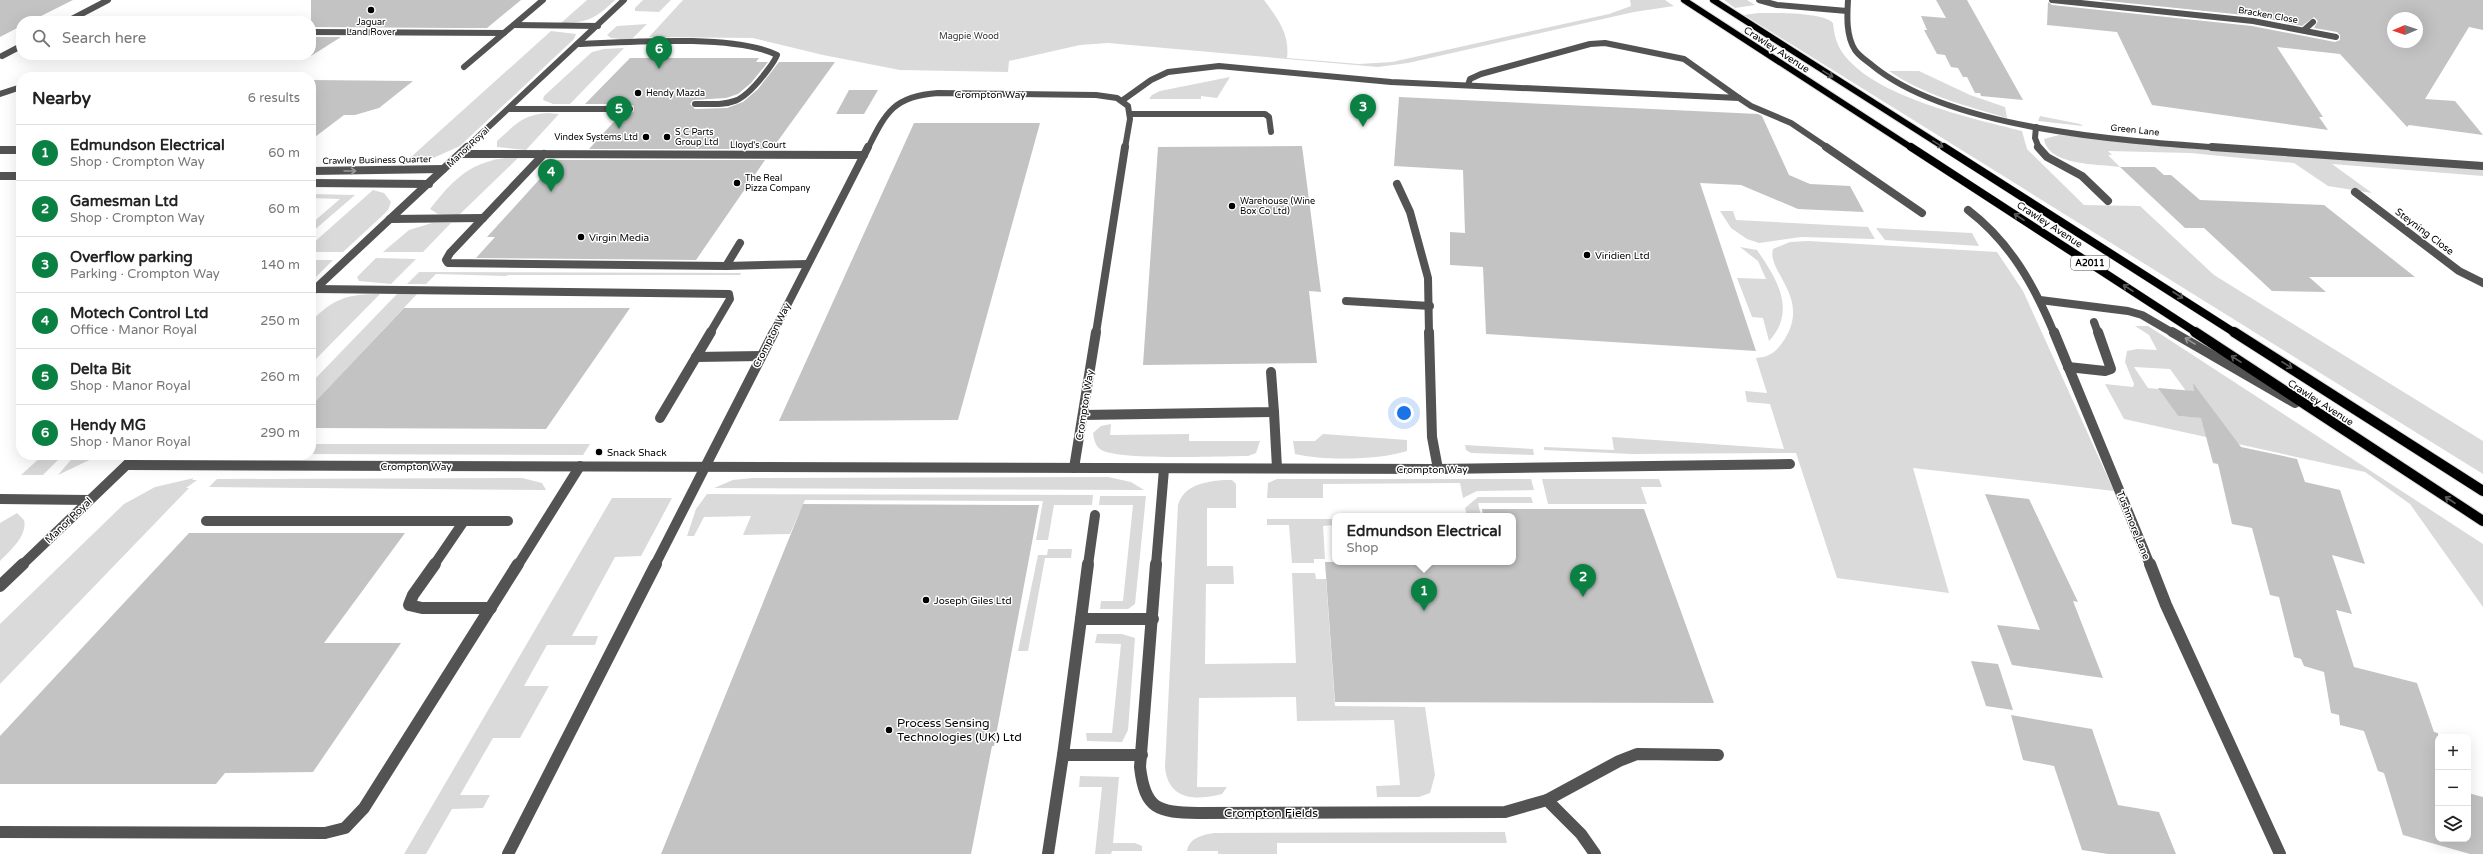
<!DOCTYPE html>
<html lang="en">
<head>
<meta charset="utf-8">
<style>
	:root { --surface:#fff; --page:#f6f6f6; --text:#222; --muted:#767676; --line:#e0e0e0; --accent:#0b8043 }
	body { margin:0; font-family:"Varela Round",sans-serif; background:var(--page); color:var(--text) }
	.controls { position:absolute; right:12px; bottom:12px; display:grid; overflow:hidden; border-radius:8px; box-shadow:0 4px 16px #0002 }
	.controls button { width:36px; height:36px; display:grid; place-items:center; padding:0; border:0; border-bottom:1px solid var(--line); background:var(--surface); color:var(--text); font:20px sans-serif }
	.compass { position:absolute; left:2387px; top:12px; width:36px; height:36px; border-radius:50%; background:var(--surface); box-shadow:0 4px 16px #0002; rotate:268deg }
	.you { position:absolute; left:1404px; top:413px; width:14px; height:14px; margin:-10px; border:3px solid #fff; border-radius:50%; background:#1a73e8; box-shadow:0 0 0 6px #1a73e833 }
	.badge { display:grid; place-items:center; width:26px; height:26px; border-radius:50%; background:var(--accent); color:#fff; font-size:13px; font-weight:700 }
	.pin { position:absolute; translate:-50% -33px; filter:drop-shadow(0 1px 2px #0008) }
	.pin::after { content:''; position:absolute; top:21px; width:14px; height:12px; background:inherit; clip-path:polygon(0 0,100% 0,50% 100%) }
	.popup { position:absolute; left:1332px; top:513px; width:184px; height:52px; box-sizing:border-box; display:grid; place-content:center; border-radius:8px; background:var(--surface); filter:drop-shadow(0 1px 3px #0005); font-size:13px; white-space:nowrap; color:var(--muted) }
	.popup b { font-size:15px; color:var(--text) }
	.popup::after { content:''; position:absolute; left:50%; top:100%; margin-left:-8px; border:8px solid transparent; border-top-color:var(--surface) }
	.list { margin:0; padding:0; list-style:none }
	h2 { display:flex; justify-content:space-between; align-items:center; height:52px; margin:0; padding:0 16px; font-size:17px }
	h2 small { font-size:13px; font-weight:400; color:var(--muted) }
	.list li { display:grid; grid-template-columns:26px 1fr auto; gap:12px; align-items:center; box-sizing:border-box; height:56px; padding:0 16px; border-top:1px solid var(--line) }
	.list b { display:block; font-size:15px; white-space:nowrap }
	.list p { margin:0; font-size:13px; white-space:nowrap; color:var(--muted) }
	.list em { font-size:13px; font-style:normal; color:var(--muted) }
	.icon { flex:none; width:22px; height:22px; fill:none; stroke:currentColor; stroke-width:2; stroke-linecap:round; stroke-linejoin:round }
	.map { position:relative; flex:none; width:2483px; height:854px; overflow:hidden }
	.search { position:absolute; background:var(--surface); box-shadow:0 4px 16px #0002; left:16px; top:16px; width:300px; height:44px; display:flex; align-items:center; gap:10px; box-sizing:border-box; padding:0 14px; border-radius:16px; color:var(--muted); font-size:15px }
	.panel { position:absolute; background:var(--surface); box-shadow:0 4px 16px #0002; left:16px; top:72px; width:300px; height:388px; border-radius:16px }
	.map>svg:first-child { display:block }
</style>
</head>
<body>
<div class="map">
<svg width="2483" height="854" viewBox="0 0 2483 854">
	<rect width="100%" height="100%" fill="#fff"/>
	<!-- green -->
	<g fill="#dadada" fill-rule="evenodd">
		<path d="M587,0h28c-19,18 -27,23 -54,23z"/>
		<polygon points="643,0 671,0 659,12 635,11 635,8"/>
		<path d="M683,0h581c14,19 26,34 23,58l72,6 33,-2 217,-48 22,-8 -1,-6h35l9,6 -40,6 -226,51 -30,4 -270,-24 -28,2 -71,16 -1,11 -108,-2 -77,-15 -70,-17 -104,-1z"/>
		<polygon points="1724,0 1747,0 1755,5 1735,8"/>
		<path d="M1758,13c16,0 65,-1 75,10 1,10 3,20 9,29 31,45 129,66 180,79l5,18 57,56 56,1 74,69 269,166v33l-739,-459z"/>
		<polygon points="647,24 631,40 611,38 607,35 617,26"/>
		<polygon points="551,31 576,34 574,39 460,146 431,159 402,165"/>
		<polygon points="624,48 570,104 553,104 543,100 544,96 592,52 604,49"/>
		<path d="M1889,71h30l51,24 35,12 2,11c-41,-12 -83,-23 -118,-47z"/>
		<polygon points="1230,77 1217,98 1201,96 1201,99 1149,99 1152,95 1160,91"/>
		<path d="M548,113l11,1 -33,36 -29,-3v-6c19,-17 25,-26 51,-28z"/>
		<polygon points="2040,116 2080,124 2083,126 2038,121"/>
		<path d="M2059,135l424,33v8l-151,-12 40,29 -44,-7 -34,-23 -104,-10 -82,-2 4,4h-4l12,12c-21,-3 -72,-1 -76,-28z"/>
		<path d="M519,157l-60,58 -21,-1 -8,-5c26,-34 46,-51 89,-52z"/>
		<polygon points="373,190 384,193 391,202 388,210 382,216 343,252 311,252 311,245"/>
		<polygon points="311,194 355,195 311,233 311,224 340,199 311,198"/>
		<polygon points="1720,211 1733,211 1736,220 1868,227 1875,239 1801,237 1759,243 1747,239 1731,228"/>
		<polygon points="432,223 451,223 423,252 383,252 409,230"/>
		<polygon points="1876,228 1972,233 1979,246 1885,240"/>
		<path d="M1808,241l189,11 26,39 91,200 -201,-23 36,125 -112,-15 -41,-125 -164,1 -88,-4v-3l70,3 -2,-13 172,12 -14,-45 -23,-2 -2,-11 22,2 -11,-35c12,-1 19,-5 26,-15 32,-44 -16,-71 -9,-94l17,-7z"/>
		<path d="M1740,247l17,3c20,29 40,61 12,91l-6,-23 -11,-1 -15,-39 29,1 -8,-18z"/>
		<polygon points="376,258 416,259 391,284 359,281 357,277"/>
		<polygon points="311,260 333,260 311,282"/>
		<polygon points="419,272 741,273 740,275 508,275 506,276 436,274 426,284 407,284"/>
		<path d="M380,294l-69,70v-43c24,-23 36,-27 69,-27z"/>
		<polygon points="397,294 417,294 311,406 311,383"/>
		<path d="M2135,326h13l14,9 321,209v63l-73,-103 -45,-32 -241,-53 -19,-35 28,3 1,-3 -9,-22 2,-11 10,-2 20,1 -8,-15zM2134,367l36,2 16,22 33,28 -41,-3 -19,-27 -11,-1z"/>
		<path d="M1111,424l-1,11 79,-1v7h71l-4,12 -8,3c-24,0 -134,5 -148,-7 -5,-4 -6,-10 -7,-16l8,-7z"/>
		<path d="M1323,434l84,6v11c-28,9 -82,10 -112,3l-2,-13h22z"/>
		<polygon points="311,444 590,444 583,455 311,454"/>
		<polygon points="1465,445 1533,449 1534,455 1471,453 1466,450"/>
		<polygon points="43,455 63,455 43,475 21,475"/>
		<polygon points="75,455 100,455 58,475"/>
		<polygon points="1108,477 1131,482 1144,490 714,488 733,480 752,478"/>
		<polygon points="194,478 192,480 197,480 186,488 189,488 0,684 0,624 124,504 155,487"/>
		<polygon points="522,478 542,483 546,490 209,487 217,479"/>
		<polygon points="1277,479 1531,479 1534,490 1477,491 1463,498 1460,483 1323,484 1323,498 1267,498 1268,483"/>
		<polygon points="1542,479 1659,479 1662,487 1641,487 1647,504 1548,504"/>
		<path d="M1223,480h9l4,4v24h-29v58h26l1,18h-28l-1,80 91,-1 -4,-90h23l1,6h10l9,127 90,1 10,68 -5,18 -11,4h-42l-1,-11 24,-1 -6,-65 -97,1 -1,-24 -97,1 -2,89h30l-5,7c-27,7 -54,6 -57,-27l13,-262c6,-20 26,-23 45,-25z"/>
		<polygon points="707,494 1093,495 1092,505 1054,505 1048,540 1036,540 1043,501 805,500 790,534 743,535 751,516 704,517 694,536 687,536 696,509"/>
		<polygon points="1100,496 1146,496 1135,604 1128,609 1100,609 1101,601 1123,601 1133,505 1099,505"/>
		<polygon points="1478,497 1531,497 1533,503 1478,503 1481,516 1467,516 1465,508"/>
		<polygon points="612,498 672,498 641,556 615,557 572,636 598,636 595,645 547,645 524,686 549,686 520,738 493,738 460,795 490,795 483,808 452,809 426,854 404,854"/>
		<path d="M17,513l7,7c4,15 -14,31 -24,41v-38z"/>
		<polygon points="1267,519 1335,519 1335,525 1323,526 1325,559 1314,559 1314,563 1292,563 1289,525 1267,525"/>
		<polygon points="1048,549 1072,549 1071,558 1045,558 1028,651 1018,651 1038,555 1047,555"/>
		<polygon points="1097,634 1122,634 1135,638 1128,730 1122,742 1087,741 1086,733 1112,733 1121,644 1095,643"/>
		<polygon points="1080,776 1119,777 1113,843 1135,843 1142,846 1142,851 1112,851 1111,854 1095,854 1102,787 1079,787"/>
		<path d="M1505,832l2,11h-230v11h-59v-3h-31c2,-13 15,-16 27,-18z"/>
	</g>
	<!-- building -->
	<g fill="#c3c3c3" fill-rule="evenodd">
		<polygon points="0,0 73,0 31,21 21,21 21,26 0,37"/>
		<polygon points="311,0 521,0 487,28 455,28 311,27"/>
		<polygon points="1936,0 1967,0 2023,100 1981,96 1980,93 1975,93 1967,77 1963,77 1958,68 1951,67 1945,55 1937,54 1924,30 1927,30 1921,16 1946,18"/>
		<path d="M2098,0h385v30l-14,-3 -44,72 30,2 28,34 -74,-10 -2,2 -67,-73 -63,-7 46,70h-4l9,13 -176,-25 -35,-73 -70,-7 1,-23 4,3 200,21 83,16 5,-2v-5l-3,-3 -23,-4 4,-7 -4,-4 -12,9 -48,-10zM2393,18h24v24h-24z"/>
		<polygon points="311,37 341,37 311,56"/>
		<polygon points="630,58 759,58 756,62 768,62 751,83 738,94 726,98 693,100 690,104 695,109 727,108 743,102 758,89 779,62 835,62 772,149 589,149 621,114 630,114 634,111 634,106 630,104 585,104"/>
		<polygon points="311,80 413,81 379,108 355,115 344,115 311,140"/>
		<polygon points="849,90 878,90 864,114 836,114"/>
		<polygon points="1399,97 1758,114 1762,116 1789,175 1810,184 1850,186 1864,212 1798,209 1741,185 1700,183 1756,351 1486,334 1483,267 1450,265 1450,232 1465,233 1463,170 1394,166"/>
		<polygon points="914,123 1040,123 958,420 779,421"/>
		<polygon points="1302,146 1321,292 1309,291 1317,363 1143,365 1158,147"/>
		<polygon points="557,160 765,160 696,260 476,258 495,237 487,237"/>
		<polygon points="2120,167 2155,167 2164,175 2171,175 2200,200 2324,205 2415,277 2309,277 2326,292 2272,291 2204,228 2185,228"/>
		<polygon points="404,308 630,308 546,429 311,428 311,406"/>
		<polygon points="2193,383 2241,447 2297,459 2305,482 2340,490 2365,564 2332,555 2352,614 2336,610 2354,667 2417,683 2434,732 2438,733 2438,839 2468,839 2468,793 2483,797 2483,854 2470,854 2403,835 2384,773 2378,771 2364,731 2340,725 2339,715 2331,713 2324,672 2304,666 2301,659 2294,657 2279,597 2270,595 2252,528 2232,524 2218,464 2213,463 2201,418 2178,416 2158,388 2194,391"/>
		<polygon points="1985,494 2029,499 2078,602 2073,601 2103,678 2012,665 1997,625 2040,630"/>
		<polygon points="803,504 1039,505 994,746 992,746 971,854 661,854"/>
		<polygon points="1482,509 1644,509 1714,703 1335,702 1325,562 1513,562 1513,516 1483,516"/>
		<polygon points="189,533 405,533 324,643 401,643 313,772 225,773 216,784 0,784 0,736"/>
		<polygon points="1971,661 1998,664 2013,710 1986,706"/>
		<polygon points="2011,715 2092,729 2118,805 2159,812 2176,854 2108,854 2082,850 2054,766 2023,760"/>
	</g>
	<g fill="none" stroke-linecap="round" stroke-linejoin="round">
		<!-- major-far2 casing -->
		<g stroke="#dbdbdb" stroke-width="8">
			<g id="major-far2">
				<polyline points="1684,0 1912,148"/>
				<polyline points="1713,0 1945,148"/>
			</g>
		</g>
		<!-- major-far1 casing -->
		<g stroke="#dbdbdb" stroke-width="9">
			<g id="major-far1">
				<polyline points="1911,147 2197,333"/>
				<polyline points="1944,147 2235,333"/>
			</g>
		</g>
		<!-- major casing -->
		<g stroke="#dbdbdb" stroke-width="12">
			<g id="major">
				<polyline points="2195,332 2483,521"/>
				<polyline points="2234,332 2483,491"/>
			</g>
		</g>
		<!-- minor-far3 -->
		<g stroke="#535353" stroke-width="6">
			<polyline points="1759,0 1777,5 1847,11"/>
			<path d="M1848,0c-1,16 -2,36 7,50 5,7 12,11 18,16 79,64 252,75 352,82"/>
			<polyline points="2052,0 2253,21 2336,37"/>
			<polyline points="68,21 108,0"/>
			<polyline points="514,25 598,26"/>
			<polyline points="2304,30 2313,22"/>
			<polyline points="311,32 504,33 543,0"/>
			<path d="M578,44c49,-2 157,-10 199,11 -3,8 -9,14 -14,21 -24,30 -31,28 -68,28"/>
			<polyline points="2,56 21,46"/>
			<polyline points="464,67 504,33"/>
			<polyline points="0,94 21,87"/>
			<polyline points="1739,98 1751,106 1791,123 1828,148"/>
			<polyline points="1123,100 1151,80 1168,72 1219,66 1391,82 1739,98 1684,59 1605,43 1590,44 1481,74 1470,79 1468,85"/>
			<polyline points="509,109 630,109"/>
			<polyline points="1130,114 1265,114 1269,117 1271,132"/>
			<polyline points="2036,127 2035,138 2039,148"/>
			<polyline points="466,148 624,0"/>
			<path d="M868,148c18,-36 26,-52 70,-55l158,2 21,3 11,8 2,13 -5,29"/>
		</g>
		<!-- minor-far2 -->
		<g stroke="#535353" stroke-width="8">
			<polyline points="1826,147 1922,213"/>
			<polyline points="2038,147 2047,157 2082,176 2108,201"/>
			<polyline points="2212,147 2483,166"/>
			<polyline points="0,150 21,150"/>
			<polyline points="461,154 864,155"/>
			<polyline points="544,154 450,253 446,260 448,263 726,266"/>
			<polyline points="311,171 443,169"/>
			<polyline points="0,176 21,176"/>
			<polyline points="311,183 429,184"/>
			<polyline points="1397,184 1410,212 1428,278 1429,333"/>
			<polyline points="2355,192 2459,271 2483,283"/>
			<path d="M1968,210c42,32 66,75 86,123"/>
			<polyline points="390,219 483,218"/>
			<polyline points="740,243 726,266 807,264"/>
			<polyline points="315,289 729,294 730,299 710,333"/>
			<polyline points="314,290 467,147"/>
			<polyline points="2040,300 2128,311 2142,315 2173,333"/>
			<polyline points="1346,301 1430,306"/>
			<polyline points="2094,322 2098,333"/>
			<polyline points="773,333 868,147"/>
			<polyline points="1096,333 1125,147"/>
		</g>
		<!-- minor-far1 -->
		<g stroke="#535353" stroke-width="10">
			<polyline points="1429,332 1432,437 1438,469"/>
			<polyline points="2054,332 2150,565"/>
			<polyline points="2172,332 2295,403"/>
			<polyline points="696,357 761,356"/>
			<polyline points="2068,367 2105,371 2111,369 2098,332"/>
			<polyline points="1274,412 1277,468"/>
			<polyline points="1083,415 1274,412 1271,372"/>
			<polyline points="660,418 711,332"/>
			<polyline points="127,465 1438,469 1790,464"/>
			<polyline points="1074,468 1096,332"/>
			<polyline points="0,499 89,500"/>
			<polyline points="206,521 464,521 434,565"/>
			<polyline points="464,521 508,521"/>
			<polyline points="22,565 137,455"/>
			<polyline points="518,565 580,466"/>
			<polyline points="655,565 774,332"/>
			<polyline points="1088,565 1095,515"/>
			<polyline points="1156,565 1164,469"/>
		</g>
		<!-- minor -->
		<g stroke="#535353" stroke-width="12">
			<polyline points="435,564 413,595 409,605 422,608 491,608"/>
			<path d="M1156,564l-16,203c5,43 18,45 58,46l307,-1 42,-12 72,-39 18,-7 81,1"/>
			<polyline points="2150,564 2166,605 2280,854"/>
			<polyline points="0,586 23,564"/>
			<polyline points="1081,619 1088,564"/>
			<polyline points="1142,755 1063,755 1081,619 1153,619"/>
			<polyline points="1547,800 1581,834 1595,854"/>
			<polyline points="0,832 325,833 345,828 364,808 518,564"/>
			<polyline points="508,854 656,564"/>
			<polyline points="1048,854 1063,755"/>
		</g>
		<!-- major-far2 -->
		<use href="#major-far2" stroke="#000" stroke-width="6"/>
		<!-- major-far1 -->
		<use href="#major-far1" stroke="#000" stroke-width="8"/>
		<!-- major -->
		<use href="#major" stroke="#000" stroke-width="10"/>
	</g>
	<!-- one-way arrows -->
	<defs><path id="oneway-shaft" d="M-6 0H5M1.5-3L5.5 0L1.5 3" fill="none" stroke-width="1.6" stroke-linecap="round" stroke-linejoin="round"/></defs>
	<g stroke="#595959">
		<use href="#oneway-shaft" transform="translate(1828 74) rotate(32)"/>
		<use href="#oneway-shaft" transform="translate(1938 144) rotate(32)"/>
		<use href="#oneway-shaft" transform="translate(2019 217) rotate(-147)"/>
		<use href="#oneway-shaft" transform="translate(2128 288) rotate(-147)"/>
		<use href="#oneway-shaft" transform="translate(2178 295) rotate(33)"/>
		<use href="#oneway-shaft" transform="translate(2236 359) rotate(-147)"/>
		<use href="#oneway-shaft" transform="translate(2287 365) rotate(33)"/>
		<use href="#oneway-shaft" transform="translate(2450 500) rotate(-147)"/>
	</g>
	<g stroke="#989898">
		<use href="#oneway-shaft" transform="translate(350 171)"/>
		<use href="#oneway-shaft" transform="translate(2190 341) rotate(-149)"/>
	</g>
	<!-- markers -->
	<g fill="#000" stroke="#fff" stroke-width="1.5">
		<circle cx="371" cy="10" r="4"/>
		<circle cx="638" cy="93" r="4"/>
		<circle cx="646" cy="137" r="4"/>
		<circle cx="667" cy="137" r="4"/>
		<circle cx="737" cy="183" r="4"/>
		<circle cx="1232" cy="206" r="4"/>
		<circle cx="581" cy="237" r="4"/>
		<circle cx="1587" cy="255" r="4"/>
		<circle cx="599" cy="452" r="4"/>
		<circle cx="926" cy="600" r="4"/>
		<circle cx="889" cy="730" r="4"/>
	</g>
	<g text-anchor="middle" stroke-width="3" stroke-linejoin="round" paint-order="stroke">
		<!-- far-street labels -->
		<g font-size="9" fill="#000" stroke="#fff">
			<text transform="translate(2268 15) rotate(10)" y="3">Bracken Close</text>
			<text transform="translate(2135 130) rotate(6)" y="3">Green Lane</text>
			<text x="758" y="148">Lloyd's Court</text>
			<text transform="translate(468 147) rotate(-43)" y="3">Manor Royal</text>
			<text transform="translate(377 160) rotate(-1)" y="3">Crawley Business Quarter</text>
		</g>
		<!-- far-poi labels -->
		<g font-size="9" fill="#000" stroke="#fff" text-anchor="start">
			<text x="371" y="25" text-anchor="middle">Jaguar<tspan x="371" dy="10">Land Rover</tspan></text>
			<text x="646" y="96">Hendy Mazda</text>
			<text x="675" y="135">S C Parts<tspan x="675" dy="10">Group Ltd</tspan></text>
			<text x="638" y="140" text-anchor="end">Vindex Systems Ltd</text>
			<text x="745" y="181">The Real<tspan x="745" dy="10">Pizza Company</tspan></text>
			<text x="1240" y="204">Warehouse (Wine<tspan x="1240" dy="10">Box Co Ltd)</tspan></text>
		</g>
		<!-- far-park labels -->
		<g font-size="9" fill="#313131" stroke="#fff">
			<text x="969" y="39">Magpie Wood</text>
		</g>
		<!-- shield labels -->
		<rect fill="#fff" stroke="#4c4c4c" stroke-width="1" x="2071" y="256" width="38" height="14" rx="3"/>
		<g font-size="9" font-weight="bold" fill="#000">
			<text x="2090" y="266">A2011</text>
		</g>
		<!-- street labels -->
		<g font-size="10" fill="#000" stroke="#fff">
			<text transform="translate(1777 49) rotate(33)" y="4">Crawley Avenue</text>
			<text x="990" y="98">Crompton Way</text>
			<text transform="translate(2050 224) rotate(33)" y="4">Crawley Avenue</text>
			<text transform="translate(2425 231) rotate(37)" y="4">Steyning Close</text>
			<text transform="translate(771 335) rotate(-63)" y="4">Crompton Way</text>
			<text transform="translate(2321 402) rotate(33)" y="4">Crawley Avenue</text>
			<text transform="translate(1084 405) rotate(-81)" y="4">Crompton Way</text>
			<text x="416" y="470">Crompton Way</text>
			<text x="1432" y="473">Crompton Way</text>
			<text transform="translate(68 520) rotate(-44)" y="4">Manor Royal</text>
			<text transform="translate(2134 525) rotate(68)" y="4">Tushmore Lane</text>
		</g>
		<!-- poi labels -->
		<g font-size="10" fill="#000" stroke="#fff" text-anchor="start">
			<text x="589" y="241">Virgin Media</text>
			<text x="1595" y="259">Viridien Ltd</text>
			<text x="607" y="456">Snack Shack</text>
			<text x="934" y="604">Joseph Giles Ltd</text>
		</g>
		<!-- near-poi labels -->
		<g font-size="12" fill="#000" stroke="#fff" text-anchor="start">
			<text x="897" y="727">Process Sensing<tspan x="897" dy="14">Technologies (UK) Ltd</tspan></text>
		</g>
		<!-- near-street labels -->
		<g font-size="12" fill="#000" stroke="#fff">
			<text x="1271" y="817">Crompton Fields</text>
		</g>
	</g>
</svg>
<div class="controls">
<button>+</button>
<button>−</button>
<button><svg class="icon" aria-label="layers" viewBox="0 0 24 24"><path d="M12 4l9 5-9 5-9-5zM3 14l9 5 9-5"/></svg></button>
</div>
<svg class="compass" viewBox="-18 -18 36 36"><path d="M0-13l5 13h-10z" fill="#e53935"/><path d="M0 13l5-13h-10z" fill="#767676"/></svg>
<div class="you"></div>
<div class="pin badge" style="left:1424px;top:611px">1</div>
<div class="popup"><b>Edmundson Electrical</b>Shop</div>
<div class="pin badge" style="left:1583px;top:597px">2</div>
<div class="pin badge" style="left:1363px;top:127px">3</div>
<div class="pin badge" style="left:551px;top:192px">4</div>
<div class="pin badge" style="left:619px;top:129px">5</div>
<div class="pin badge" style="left:659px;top:69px">6</div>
<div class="search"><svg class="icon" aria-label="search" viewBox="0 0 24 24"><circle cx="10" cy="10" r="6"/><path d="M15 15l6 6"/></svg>Search here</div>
<section class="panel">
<h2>Nearby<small>6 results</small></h2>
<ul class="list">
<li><span class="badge">1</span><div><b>Edmundson Electrical</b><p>Shop · Crompton Way</p></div><em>60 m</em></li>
<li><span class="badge">2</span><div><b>Gamesman Ltd</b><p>Shop · Crompton Way</p></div><em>60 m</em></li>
<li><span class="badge">3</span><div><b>Overflow parking</b><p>Parking · Crompton Way</p></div><em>140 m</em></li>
<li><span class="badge">4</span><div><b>Motech Control Ltd</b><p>Office · Manor Royal</p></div><em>250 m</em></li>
<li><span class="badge">5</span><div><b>Delta Bit</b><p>Shop · Manor Royal</p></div><em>260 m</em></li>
<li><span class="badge">6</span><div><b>Hendy MG</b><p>Shop · Manor Royal</p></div><em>290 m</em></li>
</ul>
</section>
</div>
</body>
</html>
